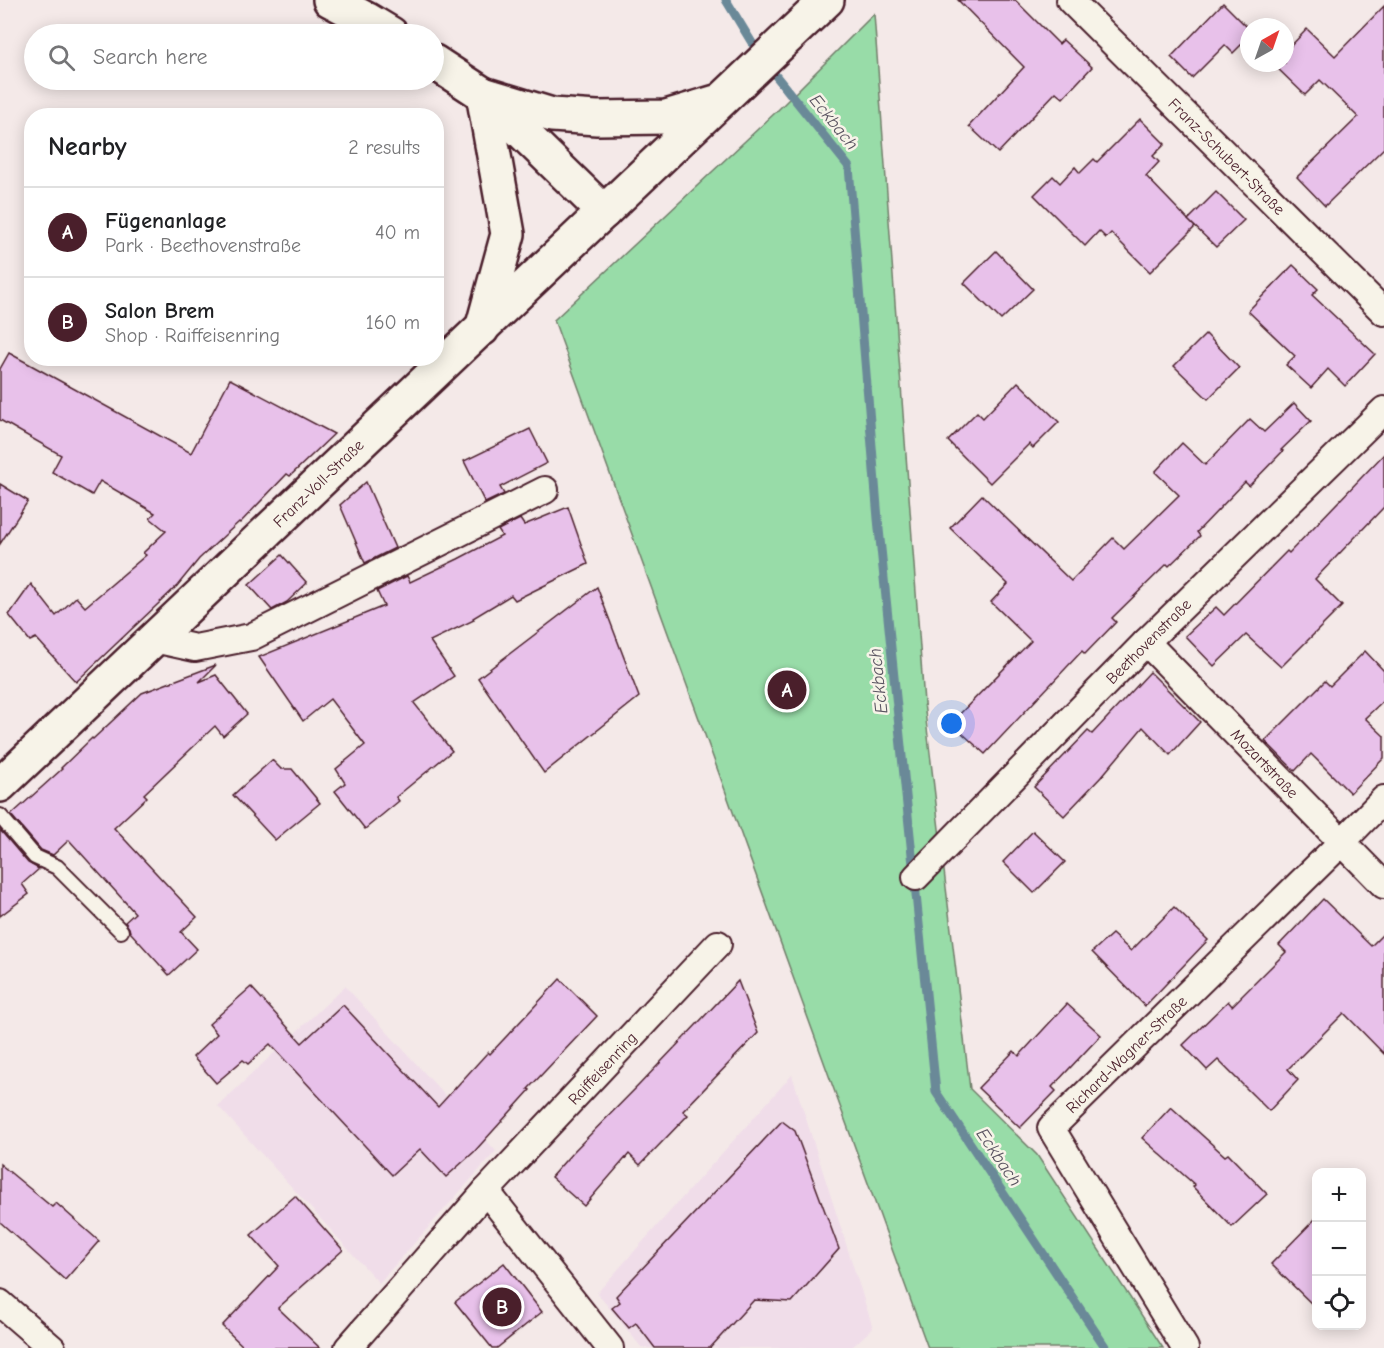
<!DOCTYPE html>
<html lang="en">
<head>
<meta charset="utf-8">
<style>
	:root { --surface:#fff; --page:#f6f6f6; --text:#202124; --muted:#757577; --line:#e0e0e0; --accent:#4a1f2b }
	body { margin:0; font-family:"Comic Neue",sans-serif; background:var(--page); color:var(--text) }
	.controls { position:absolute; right:18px; bottom:18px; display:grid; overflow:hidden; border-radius:12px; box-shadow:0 3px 15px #0003 }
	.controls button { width:54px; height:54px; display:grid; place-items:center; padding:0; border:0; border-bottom:2px solid var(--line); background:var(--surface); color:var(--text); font:30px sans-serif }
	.compass { position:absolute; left:1240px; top:18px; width:54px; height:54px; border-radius:50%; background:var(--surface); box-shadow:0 3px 15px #0003; rotate:40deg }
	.you { position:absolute; left:952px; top:724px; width:21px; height:21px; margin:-15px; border:4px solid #fff; border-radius:50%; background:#1a73e8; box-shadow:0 0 0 9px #1a73e833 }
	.badge { display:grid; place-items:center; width:39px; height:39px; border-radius:50%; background:var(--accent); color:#fff; font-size:20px; font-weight:700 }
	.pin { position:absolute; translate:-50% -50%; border:3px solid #fff; box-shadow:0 2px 6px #0006 }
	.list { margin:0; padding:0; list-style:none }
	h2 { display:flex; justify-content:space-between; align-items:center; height:78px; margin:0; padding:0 24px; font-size:26px }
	h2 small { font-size:20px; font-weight:400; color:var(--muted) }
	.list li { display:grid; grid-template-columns:39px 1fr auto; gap:18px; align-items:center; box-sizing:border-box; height:90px; padding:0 24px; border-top:2px solid var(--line) }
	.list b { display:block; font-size:22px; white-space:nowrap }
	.list p { margin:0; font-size:20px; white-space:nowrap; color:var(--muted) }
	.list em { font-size:20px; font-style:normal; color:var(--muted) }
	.icon { flex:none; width:33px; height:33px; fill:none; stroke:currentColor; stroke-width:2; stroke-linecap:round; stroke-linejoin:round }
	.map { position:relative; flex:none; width:1384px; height:1348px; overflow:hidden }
	.search { position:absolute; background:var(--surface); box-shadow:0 3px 15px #0003; left:24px; top:24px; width:420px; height:66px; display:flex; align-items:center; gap:15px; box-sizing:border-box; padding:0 21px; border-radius:33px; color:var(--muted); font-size:22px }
	.panel { position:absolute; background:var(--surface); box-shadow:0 3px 15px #0003; left:24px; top:108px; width:420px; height:258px; border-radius:24px }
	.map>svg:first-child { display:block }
</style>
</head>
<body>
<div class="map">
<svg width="1384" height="1348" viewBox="0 0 1384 1348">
	<rect width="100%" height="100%" fill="#f4e9e8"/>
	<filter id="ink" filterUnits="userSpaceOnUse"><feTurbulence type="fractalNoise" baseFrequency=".0167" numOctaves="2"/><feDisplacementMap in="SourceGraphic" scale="12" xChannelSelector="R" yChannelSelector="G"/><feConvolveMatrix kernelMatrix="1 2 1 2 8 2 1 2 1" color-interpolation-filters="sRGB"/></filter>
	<g filter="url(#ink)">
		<!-- built -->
		<g fill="#f0dde9">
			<polygon points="345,986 496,1151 379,1283 218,1106"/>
			<polygon points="792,1075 873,1328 851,1348 642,1348 597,1293"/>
		</g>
		<!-- green -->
		<polygon fill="#98dca8" stroke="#717e6a" stroke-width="1.5" points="874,14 924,703 970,1089 1037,1155 1163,1348 928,1348 554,320 776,112"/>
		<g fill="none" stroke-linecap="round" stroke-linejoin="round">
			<!-- stream -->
			<polyline stroke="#6b8998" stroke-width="9" points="726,0 760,56 849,167 878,519 936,1092 1106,1348"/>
		</g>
		<!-- building -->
		<g fill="#e8c1ea" stroke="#4a1f2b" stroke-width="1.5">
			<polygon points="958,0 1015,0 1059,44 1063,40 1092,67 1063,98 1056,92 998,153 969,126 1024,67"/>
			<polygon points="1223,3 1249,29 1249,37 1233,53 1225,45 1192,78 1171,57"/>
			<polygon points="1384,6 1384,148 1325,206 1297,177 1358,117 1320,80 1305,95 1273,64 1274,63 1285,63 1285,52 1307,29 1335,56"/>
			<polygon points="1140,119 1165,144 1153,156 1159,162 1146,176 1195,227 1150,272 1111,233 1106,238 1099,231 1085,246 1034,195 1053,176 1060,183 1075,167 1080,173 1094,159 1097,162"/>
			<polygon points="1216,192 1244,220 1216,247 1188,220"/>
			<polygon points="996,251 1033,289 1001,320 964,283"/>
			<polygon points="1293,265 1318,289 1312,295 1375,354 1345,386 1328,369 1311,388 1286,365 1295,356 1248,311"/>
			<polygon points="1206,334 1239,368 1208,399 1174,366"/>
			<polygon points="9,353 191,453 230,379 334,434 290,476 287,474 240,523 239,522 199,559 177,586 76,682 36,638 30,641 9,615 31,584 56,616 76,597 85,607 146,555 143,553 166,531 150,518 155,513 100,481 92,495 52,472 61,455 0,420 0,369"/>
			<polygon points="1018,382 1059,422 1033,448 1029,444 990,483 948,441 977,412 983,418"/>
			<polygon points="1294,403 1311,421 1281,450 1283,451 1249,486 1245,482 1197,532 1200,536 1169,566 1167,564 1112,618 1116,622 1085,654 1082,651 985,754 951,723 1031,641 991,602 1008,584 950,528 982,495 1071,581 1113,538 1124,549 1179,495 1155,472 1182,443 1205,465 1250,419 1264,432"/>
			<polygon points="530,429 547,463 500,487 504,494 485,503 464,461"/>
			<polygon points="1384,454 1384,507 1315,579 1342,606 1281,667 1246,635 1214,666 1185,636 1216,607 1224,615 1287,551 1289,553"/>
			<polygon points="366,482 395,548 365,563 340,505"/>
			<polygon points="0,484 28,501 0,544"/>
			<polygon points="568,507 588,564 515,600 511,595 473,618 474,620 430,641 454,676 414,703 452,751 396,797 399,801 365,829 335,791 345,783 336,769 365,745 330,699 303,721 259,657 384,606 377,591 407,576 410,582 458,559 502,536 498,530 520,519 524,525"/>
			<polygon points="282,555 307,583 287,602 272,610 249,585"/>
			<polygon points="597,587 639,697 544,773 478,678"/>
			<polygon points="1365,651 1384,671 1384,700 1365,718 1384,736 1384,758 1350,793 1311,754 1295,771 1265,741 1325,681 1330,686"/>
			<polygon points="216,665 199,682 216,675 247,714 223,736 215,726 144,794 147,797 114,828 197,917 181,932 197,949 169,975 130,932 129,928 125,922 135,913 69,840 53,855 41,850 11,815 62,769 61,768 92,738 93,739 142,693"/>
			<polygon points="1150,672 1200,722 1170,755 1143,727 1102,776 1064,816 1034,787 1088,731 1092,734"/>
			<polygon points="272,760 281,769 292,769 320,803 275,840 233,795"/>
			<polygon points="0,830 28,863 39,869 22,884 29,894 0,916"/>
			<polygon points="1033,831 1065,862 1034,893 1003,862"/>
			<polygon points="1323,899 1371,946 1384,933 1384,1054 1344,1013 1288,1069 1298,1080 1269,1111 1218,1060 1207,1070 1183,1045 1228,1001 1232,1006 1286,952 1279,945"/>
			<polygon points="1174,907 1208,940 1145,1006 1092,952 1112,934 1131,951"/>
			<polygon points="560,979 597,1016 528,1089 530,1090 474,1152 446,1177 420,1149 392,1175 270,1044 248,1064 243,1060 216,1083 193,1057 217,1034 209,1024 251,987 302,1043 343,1005 438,1107 488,1052 490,1054"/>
			<polygon points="738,981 758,1033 683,1111 688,1115 640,1165 629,1154 584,1206 551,1177 573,1152 639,1085"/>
			<polygon points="1067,1004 1101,1035 1052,1087 1056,1091 1020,1128 978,1088 1014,1051 1019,1056"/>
			<polygon points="1171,1107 1225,1156 1228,1154 1267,1194 1232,1227 1193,1187 1195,1185 1142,1138"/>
			<polygon points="782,1121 795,1131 839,1249 792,1302 754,1300 710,1348 655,1348 636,1323 629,1328 612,1308 620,1302 616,1296"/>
			<polygon points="0,1164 52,1207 56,1203 99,1241 65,1280 0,1222"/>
			<polygon points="295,1196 343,1250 278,1308 320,1348 245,1348 222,1326 279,1266 251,1235"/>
			<polygon points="1317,1217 1317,1309 1271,1264"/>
			<polygon points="504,1263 542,1312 497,1348 492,1348 455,1302"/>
		</g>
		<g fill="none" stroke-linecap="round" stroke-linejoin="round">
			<!-- service casing -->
			<g stroke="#4a1f2b" stroke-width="18">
				<polyline id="service" points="0,816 35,857 57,867 121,931"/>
			</g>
			<!-- minor casing -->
			<g stroke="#4a1f2b" stroke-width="30">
				<g id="minor">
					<polyline points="1070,0 1384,312"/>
					<polyline points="154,639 195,648 251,637 545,490"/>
					<polyline points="1146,642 1384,885"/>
					<polyline points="916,877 1146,642 1384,410"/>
					<polyline points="486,1191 610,1348"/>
					<polyline points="0,1303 52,1348"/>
					<polyline points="348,1348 486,1191 718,944"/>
					<polyline points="1185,1348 1051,1128 1342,842 1384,799"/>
				</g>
			</g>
			<!-- secondary casing -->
			<g stroke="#4a1f2b" stroke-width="38">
				<g id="secondary">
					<polyline points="330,0 366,19 391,34"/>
					<polyline points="434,62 483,94 604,212"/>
					<polyline points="483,94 552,115 597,118 666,117 716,102"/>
					<polyline points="482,329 508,234 483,94"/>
					<polyline points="0,785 827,0"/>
				</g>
			</g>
			<!-- service -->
			<use href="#service" stroke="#f7f3e8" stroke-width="14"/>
			<!-- minor -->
			<use href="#minor" stroke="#f7f3e8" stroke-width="26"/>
			<!-- secondary -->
			<use href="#secondary" stroke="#f7f3e8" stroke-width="33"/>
		</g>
	</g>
	<g text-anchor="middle" stroke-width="5" stroke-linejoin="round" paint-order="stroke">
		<!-- street labels -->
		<g font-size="16" fill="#4a1f2b" stroke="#f7f3e8">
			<text transform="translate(1227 156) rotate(45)" y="6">Franz-Schubert-Straße</text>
			<text transform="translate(318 483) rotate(-44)" y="6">Franz-Voll-Straße</text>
			<text transform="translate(1148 641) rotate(-45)" y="6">Beethovenstraße</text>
			<text transform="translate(1265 763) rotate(46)" y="6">Mozartstraße</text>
			<text transform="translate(1126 1054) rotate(-44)" y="6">Richard-Wagner-Straße</text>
			<text transform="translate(602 1068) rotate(-47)" y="6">Raiffeisenring</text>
		</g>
		<!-- water labels -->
		<g font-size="18" font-style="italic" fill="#5a5461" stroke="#f7f3e8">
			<text transform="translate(834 122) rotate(51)" y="6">Eckbach</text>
			<text transform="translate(878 681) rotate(-96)" y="6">Eckbach</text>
			<text transform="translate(999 1157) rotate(56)" y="6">Eckbach</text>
		</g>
	</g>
</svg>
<div class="controls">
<button>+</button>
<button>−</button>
<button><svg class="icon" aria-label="locate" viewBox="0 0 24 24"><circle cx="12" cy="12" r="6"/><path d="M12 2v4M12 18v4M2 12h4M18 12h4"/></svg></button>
</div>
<svg class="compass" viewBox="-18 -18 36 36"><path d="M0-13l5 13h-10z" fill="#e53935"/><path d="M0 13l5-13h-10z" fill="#757577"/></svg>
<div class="you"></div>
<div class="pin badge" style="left:787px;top:690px">A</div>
<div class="pin badge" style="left:502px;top:1307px">B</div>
<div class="search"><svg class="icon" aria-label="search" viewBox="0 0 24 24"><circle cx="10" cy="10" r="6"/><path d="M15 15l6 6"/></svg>Search here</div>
<section class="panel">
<h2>Nearby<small>2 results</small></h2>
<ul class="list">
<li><span class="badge">A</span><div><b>Fügenanlage</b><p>Park · Beethovenstraße</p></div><em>40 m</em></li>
<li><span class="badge">B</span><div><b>Salon Brem</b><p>Shop · Raiffeisenring</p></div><em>160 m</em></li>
</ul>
</section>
</div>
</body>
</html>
